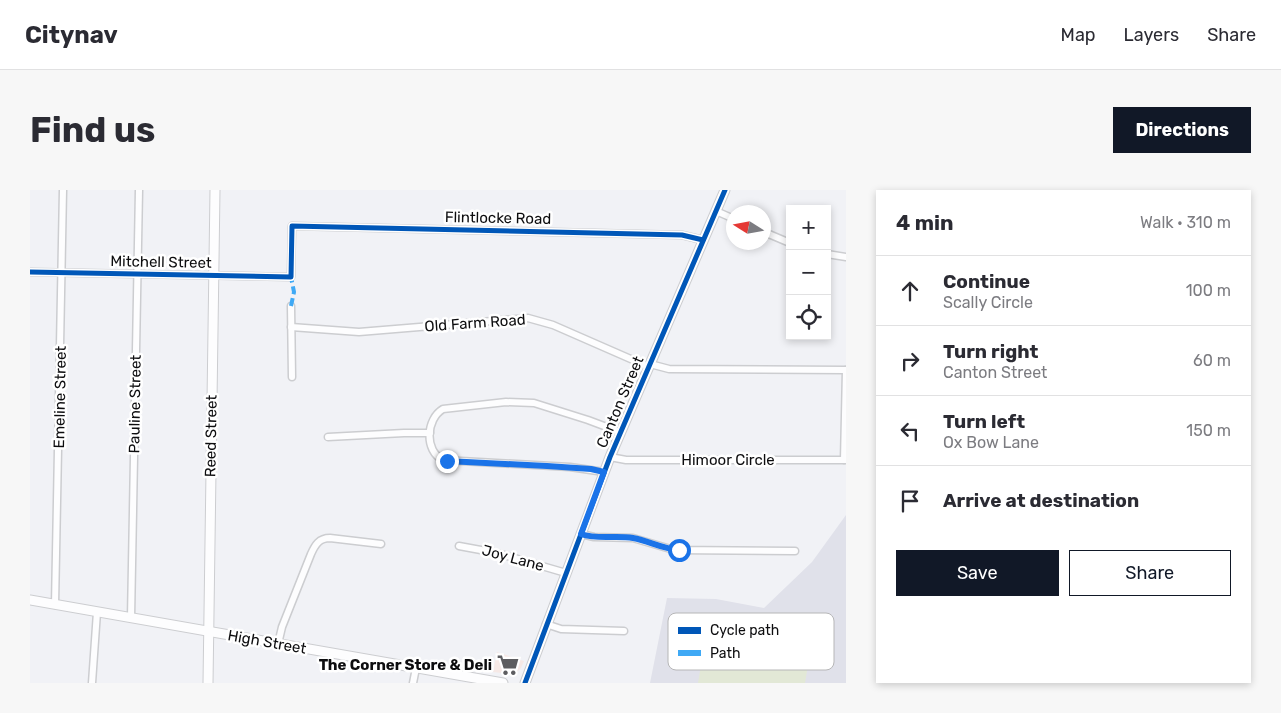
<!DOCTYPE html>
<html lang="en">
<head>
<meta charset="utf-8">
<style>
	:root { --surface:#fff; --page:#f7f7f7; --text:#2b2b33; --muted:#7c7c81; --line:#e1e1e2; --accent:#111827 }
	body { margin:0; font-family:Rubik,sans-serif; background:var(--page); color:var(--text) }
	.controls { position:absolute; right:15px; top:15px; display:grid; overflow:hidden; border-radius:0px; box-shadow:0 2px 8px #0003 }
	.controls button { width:45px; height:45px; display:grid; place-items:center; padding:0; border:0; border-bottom:1px solid var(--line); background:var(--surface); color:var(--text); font:25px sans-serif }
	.compass { position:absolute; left:696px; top:15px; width:45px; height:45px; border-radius:50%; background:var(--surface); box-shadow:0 2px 8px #0003; rotate:281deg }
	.stop { position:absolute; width:15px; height:15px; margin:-11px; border:4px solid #1a73e8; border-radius:50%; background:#fff }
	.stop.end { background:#1a73e8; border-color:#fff; box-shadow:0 1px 5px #0008 }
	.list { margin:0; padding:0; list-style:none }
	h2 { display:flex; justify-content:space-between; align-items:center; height:65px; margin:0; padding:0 20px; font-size:21px }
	h2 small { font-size:16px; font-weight:400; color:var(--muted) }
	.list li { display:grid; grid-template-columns:32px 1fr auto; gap:15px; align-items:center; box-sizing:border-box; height:70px; padding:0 20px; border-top:1px solid var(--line) }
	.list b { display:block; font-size:19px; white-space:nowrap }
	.list p { margin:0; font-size:16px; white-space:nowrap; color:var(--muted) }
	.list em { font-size:16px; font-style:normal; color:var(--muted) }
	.actions { display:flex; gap:10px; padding:15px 20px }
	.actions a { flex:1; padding:11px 0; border:1px solid var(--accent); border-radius:0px; text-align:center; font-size:18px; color:var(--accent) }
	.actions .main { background:var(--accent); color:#fff }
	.icon { flex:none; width:28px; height:28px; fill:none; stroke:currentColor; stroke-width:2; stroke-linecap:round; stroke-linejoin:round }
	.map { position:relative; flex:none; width:816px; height:493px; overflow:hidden; border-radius:0px }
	header { display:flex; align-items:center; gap:30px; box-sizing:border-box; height:70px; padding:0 25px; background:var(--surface); border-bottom:1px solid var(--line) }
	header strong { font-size:24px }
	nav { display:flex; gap:28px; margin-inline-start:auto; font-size:18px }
	.intro { display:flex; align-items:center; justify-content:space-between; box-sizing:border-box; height:120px; padding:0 30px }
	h1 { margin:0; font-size:35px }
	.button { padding:12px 22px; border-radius:0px; background:var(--accent); color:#fff; font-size:18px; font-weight:700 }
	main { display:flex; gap:30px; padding:0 30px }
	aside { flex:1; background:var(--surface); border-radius:0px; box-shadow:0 2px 8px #0003 }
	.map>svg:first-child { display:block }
</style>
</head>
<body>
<header>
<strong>Citynav</strong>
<nav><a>Map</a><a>Layers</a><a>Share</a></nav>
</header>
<div class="intro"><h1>Find us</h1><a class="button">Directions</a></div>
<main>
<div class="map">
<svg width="816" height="493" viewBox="0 0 816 493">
	<rect width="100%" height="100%" fill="#f1f2f6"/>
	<!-- commercial -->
	<polygon fill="#f6e9e6" points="467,462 494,471 491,478 487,482 481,484 463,482"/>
	<!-- built -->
	<polygon fill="#e0e1ea" points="816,325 816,493 620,493 637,408 686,409 734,418 782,372"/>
	<!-- green -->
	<polygon fill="#e2e8d6" points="678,434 782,452 775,493 668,493"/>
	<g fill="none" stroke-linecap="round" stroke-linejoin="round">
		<!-- street casing -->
		<g stroke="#cccdd0" stroke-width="9">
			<g id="street">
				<polyline points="686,21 704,29"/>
				<polyline points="734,42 760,53"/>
				<polyline points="797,64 816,67"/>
				<polyline points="0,82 261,87 262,36 652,45 673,50"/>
				<polyline points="261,116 262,187"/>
				<polyline points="261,137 329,142 498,128 523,135 619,177"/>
				<polyline points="620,174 639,179 816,180"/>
				<polyline points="298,247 374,243 400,243"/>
				<polyline points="580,267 596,270 816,270"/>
				<polyline points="814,270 816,180"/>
				<path d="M574,282l-34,-5 -127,-7c-19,-9 -17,-41 0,-51l63,-7 28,1 54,17 32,12"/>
				<polyline points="551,344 564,347 603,348 644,360 765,361"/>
				<polyline points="429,356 467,363 536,383"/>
				<polyline points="25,415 33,0"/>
				<polyline points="101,428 109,0"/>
				<polyline points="516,434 531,439 594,441"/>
				<path d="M248,454l4,-17 29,-73c4,-9 8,-16 19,-16l51,6"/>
				<polyline points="62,493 67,422"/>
				<polyline points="383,493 386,478"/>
			</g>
		</g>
		<!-- secondary casing -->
		<g stroke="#cccdd0" stroke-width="11">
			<g id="secondary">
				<polyline points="0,410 473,493"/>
				<polyline points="178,493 185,0"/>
				<polyline points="495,493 580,267 695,0"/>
			</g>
		</g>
		<!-- street -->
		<use href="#street" stroke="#fdfdfe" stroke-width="6"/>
		<!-- secondary -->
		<use href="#secondary" stroke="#fdfdfe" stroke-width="9"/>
		<!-- quiet -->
		<polyline stroke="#3fa9f5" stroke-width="4" stroke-dasharray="8 4" stroke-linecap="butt" points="261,116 264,102 261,87"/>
		<!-- cycleway casing -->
		<g stroke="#fff" stroke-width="8">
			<g id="cycleway">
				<polyline points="0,82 261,87 262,36 652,45 673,50"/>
				<polyline points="495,493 580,267 695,0"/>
			</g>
		</g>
		<!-- cycleway -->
		<use href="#cycleway" stroke="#0057b8" stroke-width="5"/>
	</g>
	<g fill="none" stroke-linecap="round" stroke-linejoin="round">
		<!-- route -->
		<path stroke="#1a73e8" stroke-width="6" d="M417,271l100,5 44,3 13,3 -23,62c17,6 34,1 52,4 16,3 30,11 46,12"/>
	</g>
	<!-- icons -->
	<defs>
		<g id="supermarket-bare" transform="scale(1.725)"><path d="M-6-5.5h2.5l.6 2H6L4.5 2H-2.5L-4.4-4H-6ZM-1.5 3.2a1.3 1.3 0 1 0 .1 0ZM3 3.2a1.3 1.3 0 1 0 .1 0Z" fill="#5d5d60" stroke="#fff" stroke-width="2.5" paint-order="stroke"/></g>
	</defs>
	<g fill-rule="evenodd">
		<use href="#supermarket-bare" x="478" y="475"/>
	</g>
	<g text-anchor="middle" stroke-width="5" stroke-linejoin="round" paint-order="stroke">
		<!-- street labels -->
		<g font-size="15" fill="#0d0d0f" stroke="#fff">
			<text transform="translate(468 28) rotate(1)" y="5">Flintlocke Road</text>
			<text transform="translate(131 72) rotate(1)" y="5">Mitchell Street</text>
			<text transform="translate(445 133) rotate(-4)" y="5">Old Farm Road</text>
			<text transform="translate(30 207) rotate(-89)" y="5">Emeline Street</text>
			<text transform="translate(590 212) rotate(-67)" y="5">Canton Street</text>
			<text transform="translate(105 214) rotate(-89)" y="5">Pauline Street</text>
			<text transform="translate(181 246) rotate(-89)" y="5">Reed Street</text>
			<text x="698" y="275">Himoor Circle</text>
			<text transform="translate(483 368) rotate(15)" y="5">Joy Lane</text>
			<text transform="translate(237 452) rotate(10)" y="5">High Street</text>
		</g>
		<!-- poi labels -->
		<g font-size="15" font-weight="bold" fill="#0d0d0f" stroke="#fff" text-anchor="end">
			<text x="462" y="480">The Corner Store &amp; Deli</text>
		</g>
	</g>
	<!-- legend -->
	<rect x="638" y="423" width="166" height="57" rx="8" fill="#fff" stroke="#b6b6b7" stroke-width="1"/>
	<rect x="648" y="437" width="23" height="7" fill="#0057b8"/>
	<rect x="648" y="460" width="23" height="6" fill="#3fa9f5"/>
	<g font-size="14" fill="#0d0d0f">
		<text x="680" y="445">Cycle path</text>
		<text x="680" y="468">Path</text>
	</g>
</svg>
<div class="controls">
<button>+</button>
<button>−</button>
<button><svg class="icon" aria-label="locate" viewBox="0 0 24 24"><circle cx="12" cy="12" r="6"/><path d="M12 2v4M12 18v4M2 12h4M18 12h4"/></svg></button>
</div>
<svg class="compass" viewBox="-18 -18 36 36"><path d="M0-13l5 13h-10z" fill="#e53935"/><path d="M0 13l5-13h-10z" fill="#7c7c81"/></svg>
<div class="stop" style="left:649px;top:360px"></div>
<div class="stop end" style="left:417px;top:271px"></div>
</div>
<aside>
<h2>4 min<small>Walk · 310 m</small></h2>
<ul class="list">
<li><svg class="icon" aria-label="ahead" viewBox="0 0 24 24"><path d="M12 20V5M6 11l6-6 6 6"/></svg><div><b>Continue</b><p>Scally Circle</p></div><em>100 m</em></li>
<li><svg class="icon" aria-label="right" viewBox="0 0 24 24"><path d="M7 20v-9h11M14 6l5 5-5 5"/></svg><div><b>Turn right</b><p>Canton Street</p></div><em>60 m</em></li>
<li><svg class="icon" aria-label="left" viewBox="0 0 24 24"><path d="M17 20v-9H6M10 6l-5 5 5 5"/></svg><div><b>Turn left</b><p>Ox Bow Lane</p></div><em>150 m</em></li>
<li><svg class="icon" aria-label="arrive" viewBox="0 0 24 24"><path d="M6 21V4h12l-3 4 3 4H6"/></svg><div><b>Arrive at destination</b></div></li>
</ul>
<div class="actions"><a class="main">Save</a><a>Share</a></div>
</aside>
</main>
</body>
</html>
